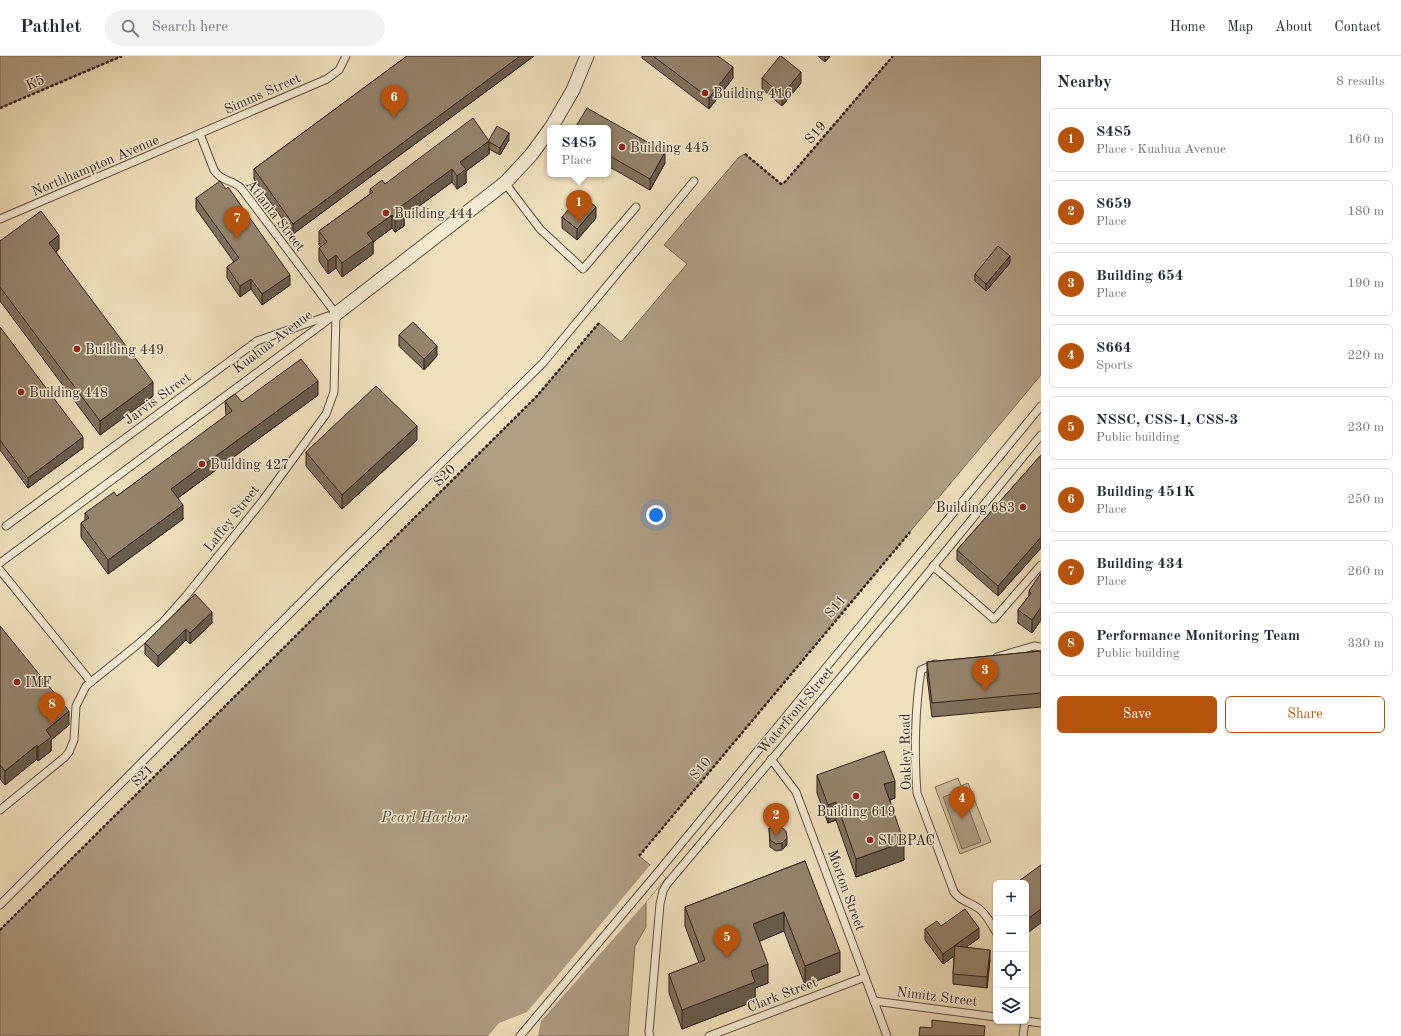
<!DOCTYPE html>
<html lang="en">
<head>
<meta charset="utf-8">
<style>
	:root { --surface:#fff; --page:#f2f2f3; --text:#1f2937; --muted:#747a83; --line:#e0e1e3; --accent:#b45309 }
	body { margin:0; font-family:"Old Standard TT",serif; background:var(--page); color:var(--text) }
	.controls { position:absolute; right:12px; bottom:12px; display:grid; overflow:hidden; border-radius:6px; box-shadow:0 1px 3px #0004 }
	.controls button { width:36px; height:36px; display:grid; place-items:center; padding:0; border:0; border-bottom:1px solid var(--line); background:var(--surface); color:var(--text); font:20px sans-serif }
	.you { position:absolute; left:656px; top:459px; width:14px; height:14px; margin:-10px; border:3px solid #fff; border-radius:50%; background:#1a73e8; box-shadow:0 0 0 6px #1a73e833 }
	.badge { display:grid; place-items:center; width:26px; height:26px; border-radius:50%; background:var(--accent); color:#fff; font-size:13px; font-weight:700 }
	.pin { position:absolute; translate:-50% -33px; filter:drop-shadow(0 1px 2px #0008) }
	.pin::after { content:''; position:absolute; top:21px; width:14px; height:12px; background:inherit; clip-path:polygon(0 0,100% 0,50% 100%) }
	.popup { position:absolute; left:547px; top:69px; width:64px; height:52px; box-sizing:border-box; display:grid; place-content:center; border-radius:6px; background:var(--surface); filter:drop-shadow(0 1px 3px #0005); font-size:13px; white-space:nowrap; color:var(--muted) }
	.popup b { font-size:15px; color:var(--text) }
	.popup::after { content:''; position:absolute; left:50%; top:100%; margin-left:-8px; border:8px solid transparent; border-top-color:var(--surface) }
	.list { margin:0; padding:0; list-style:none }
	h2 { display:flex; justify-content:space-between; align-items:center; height:52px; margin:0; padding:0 16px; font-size:17px }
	h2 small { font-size:13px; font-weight:400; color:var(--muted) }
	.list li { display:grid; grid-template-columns:26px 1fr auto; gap:12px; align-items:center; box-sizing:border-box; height:64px; margin:0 8px 8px; padding:0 8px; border:1px solid var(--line); border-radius:6px }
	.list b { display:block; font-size:15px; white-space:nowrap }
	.list p { margin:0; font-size:13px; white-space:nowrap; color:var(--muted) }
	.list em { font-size:13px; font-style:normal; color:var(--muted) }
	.actions { display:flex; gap:8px; padding:12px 16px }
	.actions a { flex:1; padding:9px 0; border:1px solid var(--accent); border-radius:6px; text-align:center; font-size:14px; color:var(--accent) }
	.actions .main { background:var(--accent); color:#fff }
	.icon { flex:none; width:22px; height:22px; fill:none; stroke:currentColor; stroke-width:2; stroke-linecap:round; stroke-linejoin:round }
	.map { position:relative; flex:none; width:1041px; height:980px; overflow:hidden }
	header { display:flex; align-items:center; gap:24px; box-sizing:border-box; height:56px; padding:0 20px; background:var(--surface); border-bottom:1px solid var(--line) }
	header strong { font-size:19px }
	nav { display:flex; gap:22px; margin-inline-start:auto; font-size:14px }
	.search { width:280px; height:36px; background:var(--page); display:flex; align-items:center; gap:10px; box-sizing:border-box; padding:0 14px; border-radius:22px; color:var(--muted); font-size:15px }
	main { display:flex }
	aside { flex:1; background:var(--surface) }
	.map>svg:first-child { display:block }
</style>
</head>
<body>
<header>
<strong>Pathlet</strong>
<div class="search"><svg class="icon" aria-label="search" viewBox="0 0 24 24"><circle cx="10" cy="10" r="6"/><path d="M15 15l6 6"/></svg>Search here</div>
<nav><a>Home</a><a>Map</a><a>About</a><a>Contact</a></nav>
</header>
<main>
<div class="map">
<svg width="1041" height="980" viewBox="0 0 1041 980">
	<rect width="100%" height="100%" fill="#f0e0bc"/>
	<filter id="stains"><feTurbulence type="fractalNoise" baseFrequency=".005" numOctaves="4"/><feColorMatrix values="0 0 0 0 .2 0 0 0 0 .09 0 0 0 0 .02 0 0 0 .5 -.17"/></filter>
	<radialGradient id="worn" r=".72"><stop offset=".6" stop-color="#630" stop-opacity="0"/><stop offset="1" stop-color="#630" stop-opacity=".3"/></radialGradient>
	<!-- green -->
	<polygon fill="#d0bf9f" stroke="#826f5a" points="958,722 961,730 968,727 991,786 960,798 935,731"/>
	<!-- water -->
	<g fill="#b09e83" stroke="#7e6b57">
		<polygon points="0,0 122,0 0,52"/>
		<polygon points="893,0 1041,0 1041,319 639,800 666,822 646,846 646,871 635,890 628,980 0,980 0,874 537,340 599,267 621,286 687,208 664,189 739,101 745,98 781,128 785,126"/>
		<polygon points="962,734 981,786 962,793 943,741"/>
	</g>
	<!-- pier -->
	<polygon fill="#f0e0bc" points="651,808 666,822 646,846 541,965 538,980 488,980 499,967 527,956"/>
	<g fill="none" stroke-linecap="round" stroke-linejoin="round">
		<!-- service casing -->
		<g stroke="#624f3e" stroke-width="9">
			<g id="service">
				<path d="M200,78l14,36c8,12 17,9 27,18l95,126"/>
				<polyline points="505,127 540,173 583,213 636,151"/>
				<polyline points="0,163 327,23 339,14 346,0"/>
				<polyline points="6,470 257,285 328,260"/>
				<polyline points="0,507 336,258"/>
				<polyline points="933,510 994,563 1041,509"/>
				<polyline points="0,514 91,626"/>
				<polyline points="997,601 1034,590 1041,591"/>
				<path d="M935,608l-14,6c-6,38 -7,85 -4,123l37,99c8,11 15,9 24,16 8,5 13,16 18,24"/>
				<polyline points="771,703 796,736 887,980"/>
				<polyline points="0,754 65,701 69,696 74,684 76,650 86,630 137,589 163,566 186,540 263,444 326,358 334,336 336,258"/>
				<polyline points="0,849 344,503 543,307 694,125"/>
				<polyline points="874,945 996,961"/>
				<polyline points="1026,965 1041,967"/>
				<polyline points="520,980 658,816 1041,350"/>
				<polyline points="650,980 649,976 660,848 663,835 667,828 909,540 1041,379"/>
				<polyline points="709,980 865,921"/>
				<polyline points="1023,980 1025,965"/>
			</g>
		</g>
		<!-- minor casing -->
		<g stroke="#624f3e" stroke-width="15">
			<g id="minor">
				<polyline points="551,72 573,34 587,0"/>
				<polyline points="336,258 505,127 531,99 550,73"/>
			</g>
		</g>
		<!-- path -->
		<g stroke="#331f14" stroke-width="2.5" stroke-dasharray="3 2" stroke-linecap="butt">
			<polyline points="0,52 122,0"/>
			<polyline points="745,98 781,128 785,126 893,0"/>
			<polyline points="639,800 910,476"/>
			<polyline points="0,874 537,340 599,267"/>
		</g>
		<!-- service -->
		<use href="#service" stroke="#f5ebd3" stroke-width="7"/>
		<!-- minor -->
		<use href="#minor" stroke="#f5ebd3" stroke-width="13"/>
	</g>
	<!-- wall -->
	<g fill="#80715c" stroke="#331f14">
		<polygon points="407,0 534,0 293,178 254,123 254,113"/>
		<polygon points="642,0 718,0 733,22 709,53 642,2"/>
		<polygon points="818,0 830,0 825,6"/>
		<polygon points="762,22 801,27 782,50 762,33"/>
		<polygon points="608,72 665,107 650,134 608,110"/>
		<polygon points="489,84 509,84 500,99 489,93 489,98 466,115 466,127 457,133 452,126 404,161 404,170 395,176 392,172 373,186 373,198 342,221 336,212 328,218 319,205 319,192 321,191 319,189 319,175 370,138 370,133 385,128"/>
		<polygon points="196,142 290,229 262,249 251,233 240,241 227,222 227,211 234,206 196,153"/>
		<polygon points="562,161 596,162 577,184 562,172"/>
		<polygon points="0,185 59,193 56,196 153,340 100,379 0,245"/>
		<polygon points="1010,207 986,235 975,225 975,218"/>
		<polygon points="0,271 83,392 28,432 0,394"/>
		<polygon points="399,279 437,300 424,314 399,290"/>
		<polygon points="318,339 178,442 183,463 108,518 81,481 81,467 85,464 85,457 117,440 226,360 225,345 242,346"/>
		<polygon points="417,384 342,453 306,410 306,396"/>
		<polygon points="1041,399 1041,492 998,540 957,504 957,494"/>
		<polygon points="1041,517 1041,564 1032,577 1018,567 1018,554 1029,540 1029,535"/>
		<polygon points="195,538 212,567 190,588 186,584 158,611 145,598 145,587"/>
		<polygon points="0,570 69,669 51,684 51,695 38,705 37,703 5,729 0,723"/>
		<polygon points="1041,595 1041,651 932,661 927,620 927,606"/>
		<polygon points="817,719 895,742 890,744 904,804 856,821 836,764 828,767 817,737"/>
		<polygon points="769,772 787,789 782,794 776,795 770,791"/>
		<polygon points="805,805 840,916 805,929 784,875 759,885 768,927 755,932 755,945 682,973 669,937 669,918 699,907 685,870 685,851"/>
		<polygon points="941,870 979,882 966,891 990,904 987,932 953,928 953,918 954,900 943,908 925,884 925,873"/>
	</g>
	<!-- shaded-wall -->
	<g fill="#685c4b" stroke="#331f14">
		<polygon points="520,0 534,0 293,178 293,168"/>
		<polygon points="825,0 830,0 825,6"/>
		<polygon points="733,11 733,22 709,53 709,42"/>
		<polygon points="801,16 801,27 782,50 782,39"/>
		<polygon points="509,77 509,84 500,99 500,92"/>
		<polygon points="489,85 489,98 466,115 466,127 457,133 457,120 460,106"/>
		<polygon points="665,96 665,107 650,134 650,123"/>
		<polygon points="452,113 452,126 404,161 404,170 395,176 395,163 400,151"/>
		<polygon points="596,151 596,162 577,184 577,173"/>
		<polygon points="392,159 392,172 373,186 373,198 342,221 342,207 367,177"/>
		<polygon points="59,179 59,193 49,201 49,187"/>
		<polygon points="336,199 336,212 328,218 328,205"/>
		<polygon points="1010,200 1010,207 986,235 986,228"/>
		<polygon points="290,219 290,229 262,249 262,238"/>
		<polygon points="251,223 251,233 240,241 240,230"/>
		<polygon points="437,290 437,300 424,314 424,303"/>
		<polygon points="318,325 318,339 171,447 171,433"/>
		<polygon points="153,326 153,340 100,379 100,365"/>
		<polygon points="417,370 417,384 342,453 342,439"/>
		<polygon points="83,381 83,392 28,432 28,422"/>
		<polygon points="183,449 183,463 108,518 108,504"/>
		<polygon points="1041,481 1041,492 998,540 998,530"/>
		<polygon points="1041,551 1041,564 1032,577 1032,564"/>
		<polygon points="212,556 212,567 190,588 190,577"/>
		<polygon points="186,573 186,584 158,611 158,600"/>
		<polygon points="69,655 69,669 51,684 51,695 38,705 38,691 46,674"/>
		<polygon points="37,689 37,703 5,729 5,715"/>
		<polygon points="895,725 895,742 884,746 884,728"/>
		<polygon points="836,746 836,764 828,767 828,749"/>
		<polygon points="787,782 787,789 782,794 782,787"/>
		<polygon points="904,786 904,804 856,821 856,803"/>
		<polygon points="1041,853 1041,867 1026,878 1026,864"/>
		<polygon points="784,856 784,875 753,888 753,868"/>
		<polygon points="979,872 979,882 943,908 943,898"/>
		<polygon points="990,894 990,904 987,932 987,921"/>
		<polygon points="840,896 840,916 805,929 805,910"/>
		<polygon points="768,908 768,927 755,932 755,945 682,973 682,954 751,915"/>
	</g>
	<!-- building -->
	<g fill="#95836b" stroke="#331f14">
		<polygon points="407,0 520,0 293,168 254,113"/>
		<polygon points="653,0 718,0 733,11 709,42"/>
		<polygon points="780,0 781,0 801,16 782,39 762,22"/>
		<polygon points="587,52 665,96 650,123 608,99 608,72 575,72"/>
		<polygon points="473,62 489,85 460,106 466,113 457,120 452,113 400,151 404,156 395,163 392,159 367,177 373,185 342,207 336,199 328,205 319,192 327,186 319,175 373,136 370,133 382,124 385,128"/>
		<polygon points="497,70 509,77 500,92 489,86 489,84"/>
		<polygon points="220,125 226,133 228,131 290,219 262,238 251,223 240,230 227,211 239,202 196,142"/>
		<polygon points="581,139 596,151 577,173 562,161"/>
		<polygon points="41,155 59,179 49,187 153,326 100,365 0,231 0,185"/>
		<polygon points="998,190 1010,200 986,228 975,218"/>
		<polygon points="413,266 437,290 424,303 399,279"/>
		<polygon points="0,271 83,381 28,422 0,384"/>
		<polygon points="301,303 318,325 171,433 183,449 108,504 81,467 89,462 85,457 114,436 117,440 232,355 225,345 235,338 242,346"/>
		<polygon points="376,330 417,370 342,439 306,396"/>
		<polygon points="1041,399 1041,481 998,530 957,494"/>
		<polygon points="1041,517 1041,551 1032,564 1018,554 1031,537 1029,535"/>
		<polygon points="195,538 212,556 190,577 186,573 158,600 145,587"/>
		<polygon points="0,570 69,655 46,674 51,681 38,691 37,689 5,715 0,709"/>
		<polygon points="1041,595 1041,637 932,647 927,606"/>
		<polygon points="884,695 895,725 884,728 904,786 856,803 836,746 828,749 817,719"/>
		<polygon points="781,771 786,775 787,782 782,787 776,788 770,784 769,772"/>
		<polygon points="805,805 840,896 805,910 784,856 753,868 768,908 751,915 755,926 682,954 669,918 705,904 685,851"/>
		<polygon points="1041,809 1041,853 1026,864 1026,827 1016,827"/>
		<polygon points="965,853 979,872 943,898 925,873 937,865 941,870"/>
		<polygon points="955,890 990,894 987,921 953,918"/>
		<polygon points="932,964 985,970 984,980 919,980 920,971 932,972"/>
	</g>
	<!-- markers -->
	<g fill="#8f2418" stroke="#f5ebd3" stroke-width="1.5">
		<circle cx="705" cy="37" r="4"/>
		<circle cx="622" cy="91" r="4"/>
		<circle cx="386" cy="157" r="4"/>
		<circle cx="77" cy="293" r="4"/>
		<circle cx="21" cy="336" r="4"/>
		<circle cx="202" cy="408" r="4"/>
		<circle cx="1023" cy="451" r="4"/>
		<circle cx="17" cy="626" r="4"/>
		<circle cx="856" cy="740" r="4"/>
		<circle cx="870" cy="784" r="4"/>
	</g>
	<g text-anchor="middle" stroke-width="3" stroke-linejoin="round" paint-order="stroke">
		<!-- street labels -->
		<g font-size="14" fill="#331f14" stroke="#f5ebd3">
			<text transform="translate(35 26) rotate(-23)" y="5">K5</text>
			<text transform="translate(262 37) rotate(-24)" y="5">Simms Street</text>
			<text transform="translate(815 76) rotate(-50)" y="5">S19</text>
			<text transform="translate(95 109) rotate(-23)" y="5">Northhampton Avenue</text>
			<text transform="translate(276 159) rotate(52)" y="5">Atlanta Street</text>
			<text transform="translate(272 285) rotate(-37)" y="5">Kuahua Avenue</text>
			<text transform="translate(157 342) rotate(-36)" y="5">Jarvis Street</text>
			<text transform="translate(444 419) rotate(-45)" y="5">S20</text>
			<text transform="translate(231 462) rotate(-52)" y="5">Laffey Street</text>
			<text transform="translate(835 550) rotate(-50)" y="5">S11</text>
			<text transform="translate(795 654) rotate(-50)" y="5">Waterfront Street</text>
			<text transform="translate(905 696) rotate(-91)" y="5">Oakley Road</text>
			<text transform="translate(700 712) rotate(-50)" y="5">S10</text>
			<text transform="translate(142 719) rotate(-45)" y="5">S21</text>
			<text transform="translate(847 834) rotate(70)" y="5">Morton Street</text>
			<text transform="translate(782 938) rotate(-21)" y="5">Clark Street</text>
			<text transform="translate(937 940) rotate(7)" y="5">Nimitz Street</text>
		</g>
		<!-- poi labels -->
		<g font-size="14" fill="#331f14" stroke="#f5ebd3" text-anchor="start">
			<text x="713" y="42">Building 416</text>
			<text x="630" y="96">Building 445</text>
			<text x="394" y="162">Building 444</text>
			<text x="85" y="298">Building 449</text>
			<text x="29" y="341">Building 448</text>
			<text x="210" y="413">Building 427</text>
			<text x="1015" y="456" text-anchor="end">Building 683</text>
			<text x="25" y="631">IMF</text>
			<text x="856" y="760" text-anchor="middle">Building 619</text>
			<text x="878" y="789">SUBPAC</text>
		</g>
		<!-- water labels -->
		<g font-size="15" font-style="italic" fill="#5f4b3b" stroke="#f5ebd3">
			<text x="424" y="766">Pearl Harbor</text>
		</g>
	</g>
	<rect width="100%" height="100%" filter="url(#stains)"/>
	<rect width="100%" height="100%" fill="url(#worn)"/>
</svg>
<div class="controls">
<button>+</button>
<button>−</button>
<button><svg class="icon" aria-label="locate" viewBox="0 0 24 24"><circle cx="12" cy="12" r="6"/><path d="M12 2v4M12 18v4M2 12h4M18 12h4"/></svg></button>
<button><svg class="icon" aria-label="layers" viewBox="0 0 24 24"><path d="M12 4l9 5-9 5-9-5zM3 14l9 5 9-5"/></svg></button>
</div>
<div class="you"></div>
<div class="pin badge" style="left:579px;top:167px">1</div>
<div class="popup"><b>S485</b>Place</div>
<div class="pin badge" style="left:776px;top:780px">2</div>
<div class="pin badge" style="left:985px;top:635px">3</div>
<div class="pin badge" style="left:962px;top:763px">4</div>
<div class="pin badge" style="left:727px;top:902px">5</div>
<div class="pin badge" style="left:394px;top:62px">6</div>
<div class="pin badge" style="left:237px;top:183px">7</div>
<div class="pin badge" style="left:52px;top:669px">8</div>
</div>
<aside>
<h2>Nearby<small>8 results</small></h2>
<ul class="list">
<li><span class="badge">1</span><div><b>S485</b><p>Place · Kuahua Avenue</p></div><em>160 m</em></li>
<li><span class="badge">2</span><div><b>S659</b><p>Place</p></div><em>180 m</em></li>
<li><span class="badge">3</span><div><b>Building 654</b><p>Place</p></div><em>190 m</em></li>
<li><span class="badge">4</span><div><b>S664</b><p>Sports</p></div><em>220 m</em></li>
<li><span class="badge">5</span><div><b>NSSC, CSS-1, CSS-3</b><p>Public building</p></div><em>230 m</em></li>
<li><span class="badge">6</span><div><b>Building 451K</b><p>Place</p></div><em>250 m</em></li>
<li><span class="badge">7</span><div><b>Building 434</b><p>Place</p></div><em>260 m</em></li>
<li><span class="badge">8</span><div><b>Performance Monitoring Team</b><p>Public building</p></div><em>330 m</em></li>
</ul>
<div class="actions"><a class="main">Save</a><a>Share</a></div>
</aside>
</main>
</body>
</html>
